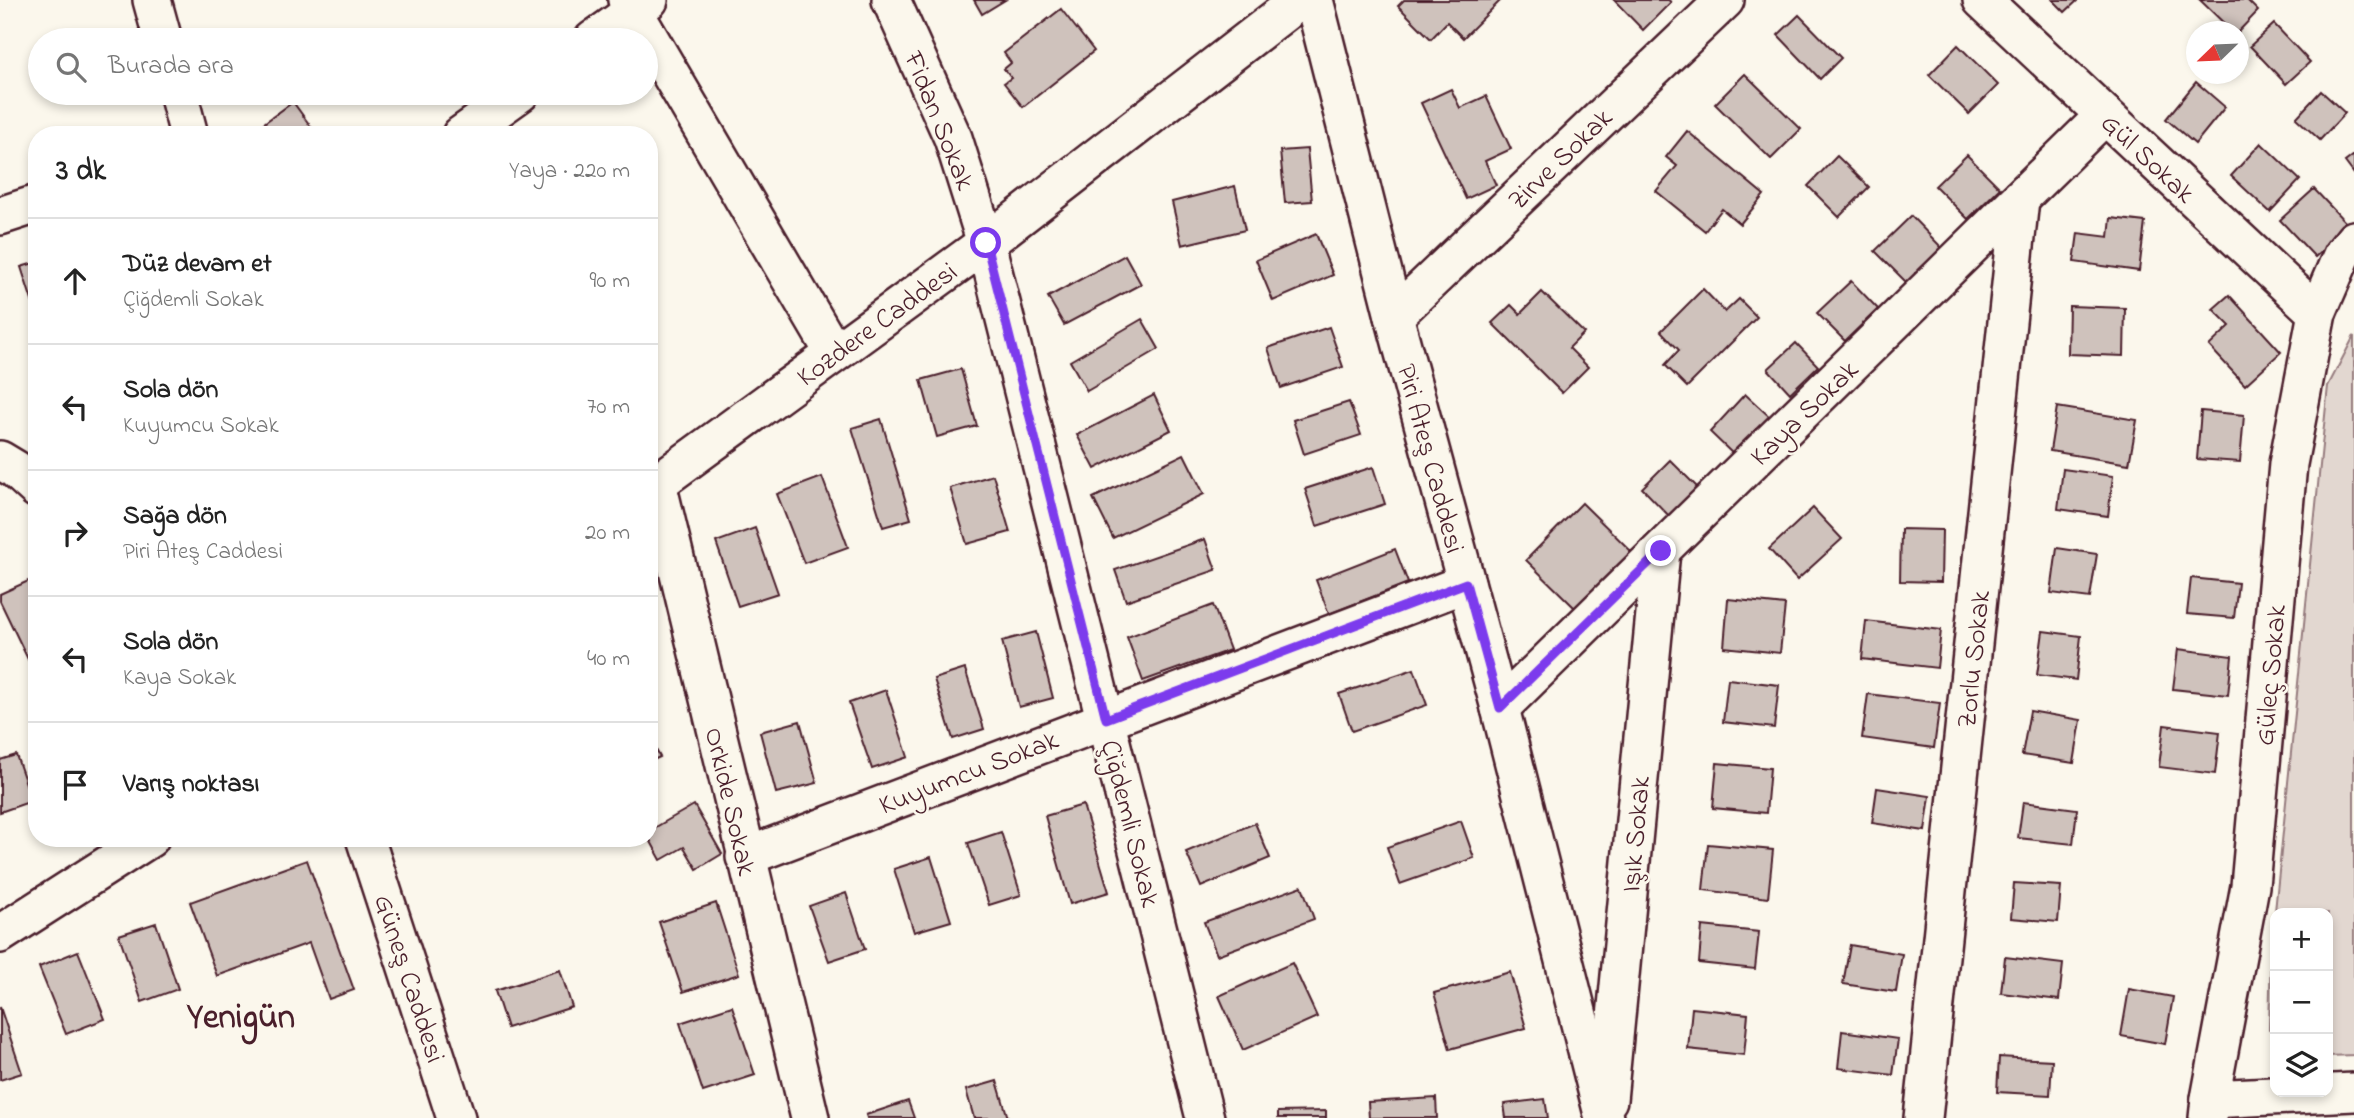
<!DOCTYPE html>
<html lang="tr">
<head>
<meta charset="utf-8">
<style>
	:root { --surface:#fff; --page:#f2f2f2; --text:#222; --muted:#767676; --line:#e0e0e0 }
	body { margin:0; font-family:"Indie Flower",sans-serif; background:var(--page); color:var(--text) }
	.controls { position:absolute; right:21px; bottom:21px; display:grid; overflow:hidden; border-radius:14px; box-shadow:0 4px 10px #0003 }
	.controls button { width:63px; height:63px; display:grid; place-items:center; padding:0; border:0; border-bottom:2px solid var(--line); background:var(--surface); color:var(--text); font:35px sans-serif }
	.compass { position:absolute; left:2186px; top:21px; width:63px; height:63px; border-radius:50%; background:var(--surface); box-shadow:0 4px 10px #0003; rotate:247deg }
	.stop { position:absolute; width:21px; height:21px; margin:-16px; border:5px solid #7c3aed; border-radius:50%; background:#fff }
	.stop.end { background:#7c3aed; border-color:#fff; box-shadow:0 2px 7px #0008 }
	.list { margin:0; padding:0; list-style:none }
	h2 { display:flex; justify-content:space-between; align-items:center; height:91px; margin:0; padding:0 28px; font-size:30px }
	h2 small { font-size:23px; font-weight:400; color:var(--muted) }
	.list li { display:grid; grid-template-columns:46px 1fr auto; gap:21px; align-items:center; box-sizing:border-box; height:126px; padding:0 28px; border-top:2px solid var(--line) }
	.list b { display:block; font-size:26px; white-space:nowrap }
	.list p { margin:0; font-size:23px; white-space:nowrap; color:var(--muted) }
	.list em { font-size:23px; font-style:normal; color:var(--muted) }
	.icon { flex:none; width:38px; height:38px; fill:none; stroke:currentColor; stroke-width:2; stroke-linecap:round; stroke-linejoin:round }
	.map { position:relative; flex:none; width:2354px; height:1118px; overflow:hidden }
	.search { position:absolute; background:var(--surface); box-shadow:0 4px 10px #0003; left:28px; top:28px; width:630px; height:77px; display:flex; align-items:center; gap:18px; box-sizing:border-box; padding:0 24px; border-radius:38px; color:var(--muted); font-size:26px }
	.panel { position:absolute; background:var(--surface); box-shadow:0 4px 10px #0003; left:28px; top:126px; width:630px; height:721px; border-radius:28px }
	.map>svg:first-child { display:block }
</style>
</head>
<body>
<div class="map">
<svg width="2354" height="1118" viewBox="0 0 2354 1118">
	<rect width="100%" height="100%" fill="#fbf7ec"/>
	<filter id="ink" filterUnits="userSpaceOnUse"><feTurbulence type="fractalNoise" baseFrequency=".0143" numOctaves="2"/><feDisplacementMap in="SourceGraphic" scale="14" xChannelSelector="R" yChannelSelector="G"/><feConvolveMatrix kernelMatrix="1 2 1 2 8 2 1 2 1" color-interpolation-filters="sRGB"/></filter>
	<g filter="url(#ink)">
		<!-- green -->
		<polygon fill="#e2d7d0" stroke="#967b7e" stroke-width="2" points="2354,336 2354,1055 2328,1056 2328,913 2275,913 2275,1032 2269,1029 2271,951 2328,386"/>
		<!-- building -->
		<g fill="#cfc2bc" stroke="#4a1f2b" stroke-width="2">
			<polygon points="974,0 1005,0 982,14"/>
			<polygon points="1404,0 1501,0 1463,38 1447,22 1431,39 1398,6"/>
			<polygon points="1614,0 1668,0 1671,2 1643,30"/>
			<polygon points="2053,0 2078,0 2065,12"/>
			<polygon points="2200,0 2247,0 2258,11 2238,32 2233,32"/>
			<polygon points="1061,9 1094,51 1023,107 1004,83 1011,78 1004,69 1011,63 1004,53"/>
			<polygon points="1799,15 1841,58 1820,79 1778,35"/>
			<polygon points="2274,24 2310,62 2286,84 2250,46"/>
			<polygon points="1958,45 1998,85 1969,114 1929,75"/>
			<polygon points="1745,74 1801,129 1771,159 1715,104"/>
			<polygon points="2196,82 2225,107 2195,144 2166,119"/>
			<polygon points="1451,89 1460,108 1486,96 1511,149 1485,161 1496,185 1466,199 1421,103"/>
			<polygon points="2321,91 2345,113 2320,140 2296,118"/>
			<polygon points="293,102 317,135 267,135 260,126"/>
			<polygon points="1687,131 1764,195 1740,224 1722,209 1705,231 1656,191 1677,166 1666,157"/>
			<polygon points="2261,143 2300,180 2270,212 2231,176"/>
			<polygon points="1307,149 1312,201 1285,203 1280,151"/>
			<polygon points="1967,155 2000,188 1968,219 1935,186"/>
			<polygon points="2354,155 2354,174 2345,162"/>
			<polygon points="1837,156 1869,187 1839,217 1808,186"/>
			<polygon points="1235,186 1245,230 1182,245 1172,202"/>
			<polygon points="2314,189 2349,226 2315,257 2280,220"/>
			<polygon points="1911,216 1942,248 1907,283 1875,251"/>
			<polygon points="2111,218 2145,222 2139,271 2074,262 2078,233 2109,237"/>
			<polygon points="1316,234 1333,275 1273,301 1256,260"/>
			<polygon points="1125,255 1141,284 1064,325 1048,297"/>
			<polygon points="37,262 37,316 21,267"/>
			<polygon points="1851,281 1878,309 1845,341 1817,313"/>
			<polygon points="1703,289 1725,312 1739,299 1757,317 1687,387 1665,365 1679,350 1661,331"/>
			<polygon points="1542,292 1584,333 1569,348 1588,367 1562,393 1492,323 1511,305 1520,314"/>
			<polygon points="2229,295 2281,352 2245,385 2209,346 2230,326 2213,309"/>
			<polygon points="2069,306 2125,308 2124,356 2068,354"/>
			<polygon points="1142,319 1159,349 1087,391 1070,361"/>
			<polygon points="1329,327 1343,367 1281,388 1268,348"/>
			<polygon points="1796,343 1818,366 1790,393 1768,369"/>
			<polygon points="961,369 977,426 937,437 921,380"/>
			<polygon points="1745,394 1771,418 1736,457 1710,432"/>
			<polygon points="1154,395 1171,430 1095,469 1077,435"/>
			<polygon points="1349,402 1361,435 1304,454 1293,420"/>
			<polygon points="2057,407 2137,420 2129,464 2050,451"/>
			<polygon points="2201,411 2244,415 2240,462 2197,459"/>
			<polygon points="881,419 911,519 883,527 852,428"/>
			<polygon points="1184,454 1204,494 1113,538 1093,498"/>
			<polygon points="1670,460 1702,492 1673,520 1642,488"/>
			<polygon points="1373,467 1385,504 1317,526 1305,489"/>
			<polygon points="2063,469 2113,476 2108,516 2058,509"/>
			<polygon points="993,475 1010,532 967,544 950,488"/>
			<polygon points="822,477 848,547 804,563 777,494"/>
			<polygon points="1582,503 1632,552 1576,609 1526,560"/>
			<polygon points="1813,508 1842,539 1797,580 1769,549"/>
			<polygon points="755,528 778,593 738,606 716,542"/>
			<polygon points="1901,529 1942,530 1941,582 1900,581"/>
			<polygon points="1205,539 1216,570 1126,601 1115,570"/>
			<polygon points="2057,548 2097,554 2090,598 2051,593"/>
			<polygon points="1395,549 1408,583 1329,614 1316,580"/>
			<polygon points="37,577 37,678 0,601 0,594"/>
			<polygon points="2191,578 2238,583 2234,618 2187,614"/>
			<polygon points="1728,599 1785,605 1780,653 1724,647"/>
			<polygon points="1213,605 1230,650 1143,681 1127,637"/>
			<polygon points="1866,621 1941,630 1937,668 1862,659"/>
			<polygon points="2043,631 2081,636 2076,680 2037,675"/>
			<polygon points="1036,632 1053,698 1019,707 1002,641"/>
			<polygon points="2178,649 2232,656 2228,695 2173,689"/>
			<polygon points="965,669 984,729 953,739 934,679"/>
			<polygon points="1414,669 1427,705 1352,731 1339,694"/>
			<polygon points="1728,679 1779,685 1774,728 1723,722"/>
			<polygon points="886,690 908,757 872,769 849,703"/>
			<polygon points="1868,694 1940,703 1934,748 1862,738"/>
			<polygon points="2030,711 2081,720 2074,763 2022,755"/>
			<polygon points="800,721 817,783 776,793 760,732"/>
			<polygon points="2164,725 2220,732 2215,774 2159,767"/>
			<polygon points="649,737 660,757 649,762"/>
			<polygon points="16,755 32,801 0,812 0,760"/>
			<polygon points="1717,763 1770,768 1766,813 1713,808"/>
			<polygon points="1877,788 1930,796 1925,831 1872,823"/>
			<polygon points="2023,802 2077,809 2073,844 2018,838"/>
			<polygon points="694,805 722,854 697,869 684,847 661,860 649,838 649,831"/>
			<polygon points="1083,805 1109,892 1070,904 1045,816"/>
			<polygon points="1461,821 1474,858 1400,884 1387,847"/>
			<polygon points="1255,823 1270,858 1201,887 1186,852"/>
			<polygon points="1001,832 1021,895 989,905 968,843"/>
			<polygon points="1708,844 1773,850 1768,898 1703,890"/>
			<polygon points="931,857 951,921 914,932 894,869"/>
			<polygon points="307,860 354,990 329,999 309,943 217,976 190,902"/>
			<polygon points="2014,883 2061,886 2058,922 2011,918"/>
			<polygon points="1302,886 1314,919 1217,955 1204,922"/>
			<polygon points="846,893 865,949 829,961 809,906"/>
			<polygon points="716,903 739,974 683,992 659,922"/>
			<polygon points="156,923 178,989 142,1002 119,935"/>
			<polygon points="1702,926 1759,932 1755,969 1699,963"/>
			<polygon points="1850,945 1902,954 1896,992 1843,984"/>
			<polygon points="78,951 105,1019 66,1034 39,967"/>
			<polygon points="2005,957 2063,964 2059,1000 2001,993"/>
			<polygon points="1292,963 1317,1017 1243,1050 1219,996"/>
			<polygon points="560,970 572,1007 507,1028 495,991"/>
			<polygon points="1510,972 1526,1028 1450,1049 1434,993"/>
			<polygon points="2129,989 2173,997 2165,1044 2121,1036"/>
			<polygon points="732,1006 755,1075 703,1092 680,1023"/>
			<polygon points="0,1007 22,1073 0,1080"/>
			<polygon points="1692,1008 1748,1014 1744,1055 1688,1049"/>
			<polygon points="1842,1031 1898,1039 1893,1075 1838,1068"/>
			<polygon points="1999,1057 2052,1060 2050,1095 1997,1092"/>
			<polygon points="997,1081 1008,1118 974,1118 966,1090"/>
			<polygon points="1436,1098 1437,1118 1369,1118 1368,1102"/>
			<polygon points="1545,1099 1548,1118 1506,1118 1504,1104"/>
			<polygon points="908,1101 914,1118 867,1118 866,1115"/>
			<polygon points="1326,1111 1326,1118 1278,1118 1278,1112"/>
		</g>
		<g fill="none" stroke-linecap="round" stroke-linejoin="round">
			<!-- minor casing -->
			<g stroke="#4a1f2b" stroke-width="42">
				<g id="minor">
					<polyline points="152,0 163,40"/>
					<polyline points="627,0 834,353"/>
					<polyline points="891,0 953,138 986,243 1205,1118"/>
					<polyline points="1314,0 1394,316 1500,708 1604,1118"/>
					<polyline points="1982,0 2317,313"/>
					<polyline points="593,40 649,0"/>
					<polyline points="178,93 189,135"/>
					<polyline points="461,135 520,93"/>
					<polyline points="0,216 37,204"/>
					<polyline points="1394,316 1725,0"/>
					<polyline points="0,460 15,469 37,489"/>
					<polyline points="657,483 810,1118"/>
					<polyline points="649,489 986,243 1300,0"/>
					<polyline points="1500,708 2105,115"/>
					<polyline points="365,838 456,1118"/>
					<polyline points="745,857 1466,583"/>
					<polyline points="0,934 150,838"/>
					<polyline points="2210,1099 2354,1092"/>
					<polyline points="1608,1100 1661,551"/>
					<polyline points="1923,1118 2020,199"/>
					<polyline points="2208,1118 2210,1099 2250,886 2288,464 2317,313 2342,255 2354,240"/>
				</g>
			</g>
			<!-- minor -->
			<use href="#minor" stroke="#fbf7ec" stroke-width="37"/>
		</g>
	</g>
	<g fill="none" stroke-linecap="round" stroke-linejoin="round" filter="url(#ink)">
		<!-- route -->
		<polyline stroke="#7c3aed" stroke-width="9" points="986,243 1106,719 1466,583 1500,708 1661,551"/>
	</g>
	<g text-anchor="middle" stroke-width="5" stroke-linejoin="round" paint-order="stroke">
		<!-- street labels -->
		<g font-size="28" fill="#4a1f2b" stroke="#fbf7ec">
			<text transform="translate(941 120) rotate(68)" y="10">Fidan Sokak</text>
			<text transform="translate(2149 157) rotate(43)" y="10">Gül Sokak</text>
			<text transform="translate(1559 158) rotate(-44)" y="10">Zirve Sokak</text>
			<text transform="translate(876 323) rotate(-36)" y="10">Kozdere Caddesi</text>
			<text transform="translate(1803 412) rotate(-44)" y="10">Kaya Sokak</text>
			<text transform="translate(1432 458) rotate(75)" y="10">Piri Ateş Caddesi</text>
			<text transform="translate(1972 659) rotate(-84)" y="10">Zorlu Sokak</text>
			<text transform="translate(2269 675) rotate(-85)" y="10">Güleç Sokak</text>
			<text transform="translate(968 771) rotate(-21)" y="10">Kuyumcu Sokak</text>
			<text transform="translate(732 801) rotate(77)" y="10">Orkide Sokak</text>
			<text transform="translate(1132 823) rotate(76)" y="10">Çiğdemli Sokak</text>
			<text transform="translate(1634 834) rotate(-85)" y="10">Işık Sokak</text>
			<text transform="translate(411 978) rotate(72)" y="10">Güneş Caddesi</text>
		</g>
		<!-- district labels -->
		<g font-size="35" font-weight="bold" fill="#4a1f2b" stroke="#fbf7ec">
			<text x="241" y="1027">Yenigün</text>
		</g>
	</g>
</svg>
<div class="controls">
<button>+</button>
<button>−</button>
<button><svg class="icon" aria-label="layers" viewBox="0 0 24 24"><path d="M12 4l9 5-9 5-9-5zM3 14l9 5 9-5"/></svg></button>
</div>
<svg class="compass" viewBox="-18 -18 36 36"><path d="M0-13l5 13h-10z" fill="#e53935"/><path d="M0 13l5-13h-10z" fill="#767676"/></svg>
<div class="stop" style="left:986px;top:243px"></div>
<div class="stop end" style="left:1661px;top:551px"></div>
<div class="search"><svg class="icon" aria-label="search" viewBox="0 0 24 24"><circle cx="10" cy="10" r="6"/><path d="M15 15l6 6"/></svg>Burada ara</div>
<section class="panel">
<h2>3 dk<small>Yaya · 220 m</small></h2>
<ul class="list">
<li><svg class="icon" aria-label="ahead" viewBox="0 0 24 24"><path d="M12 20V5M6 11l6-6 6 6"/></svg><div><b>Düz devam et</b><p>Çiğdemli Sokak</p></div><em>90 m</em></li>
<li><svg class="icon" aria-label="left" viewBox="0 0 24 24"><path d="M17 20v-9H6M10 6l-5 5 5 5"/></svg><div><b>Sola dön</b><p>Kuyumcu Sokak</p></div><em>70 m</em></li>
<li><svg class="icon" aria-label="right" viewBox="0 0 24 24"><path d="M7 20v-9h11M14 6l5 5-5 5"/></svg><div><b>Sağa dön</b><p>Piri Ateş Caddesi</p></div><em>20 m</em></li>
<li><svg class="icon" aria-label="left" viewBox="0 0 24 24"><path d="M17 20v-9H6M10 6l-5 5 5 5"/></svg><div><b>Sola dön</b><p>Kaya Sokak</p></div><em>40 m</em></li>
<li><svg class="icon" aria-label="arrive" viewBox="0 0 24 24"><path d="M6 21V4h12l-3 4 3 4H6"/></svg><div><b>Varış noktası</b></div></li>
</ul>
</section>
</div>
</body>
</html>
